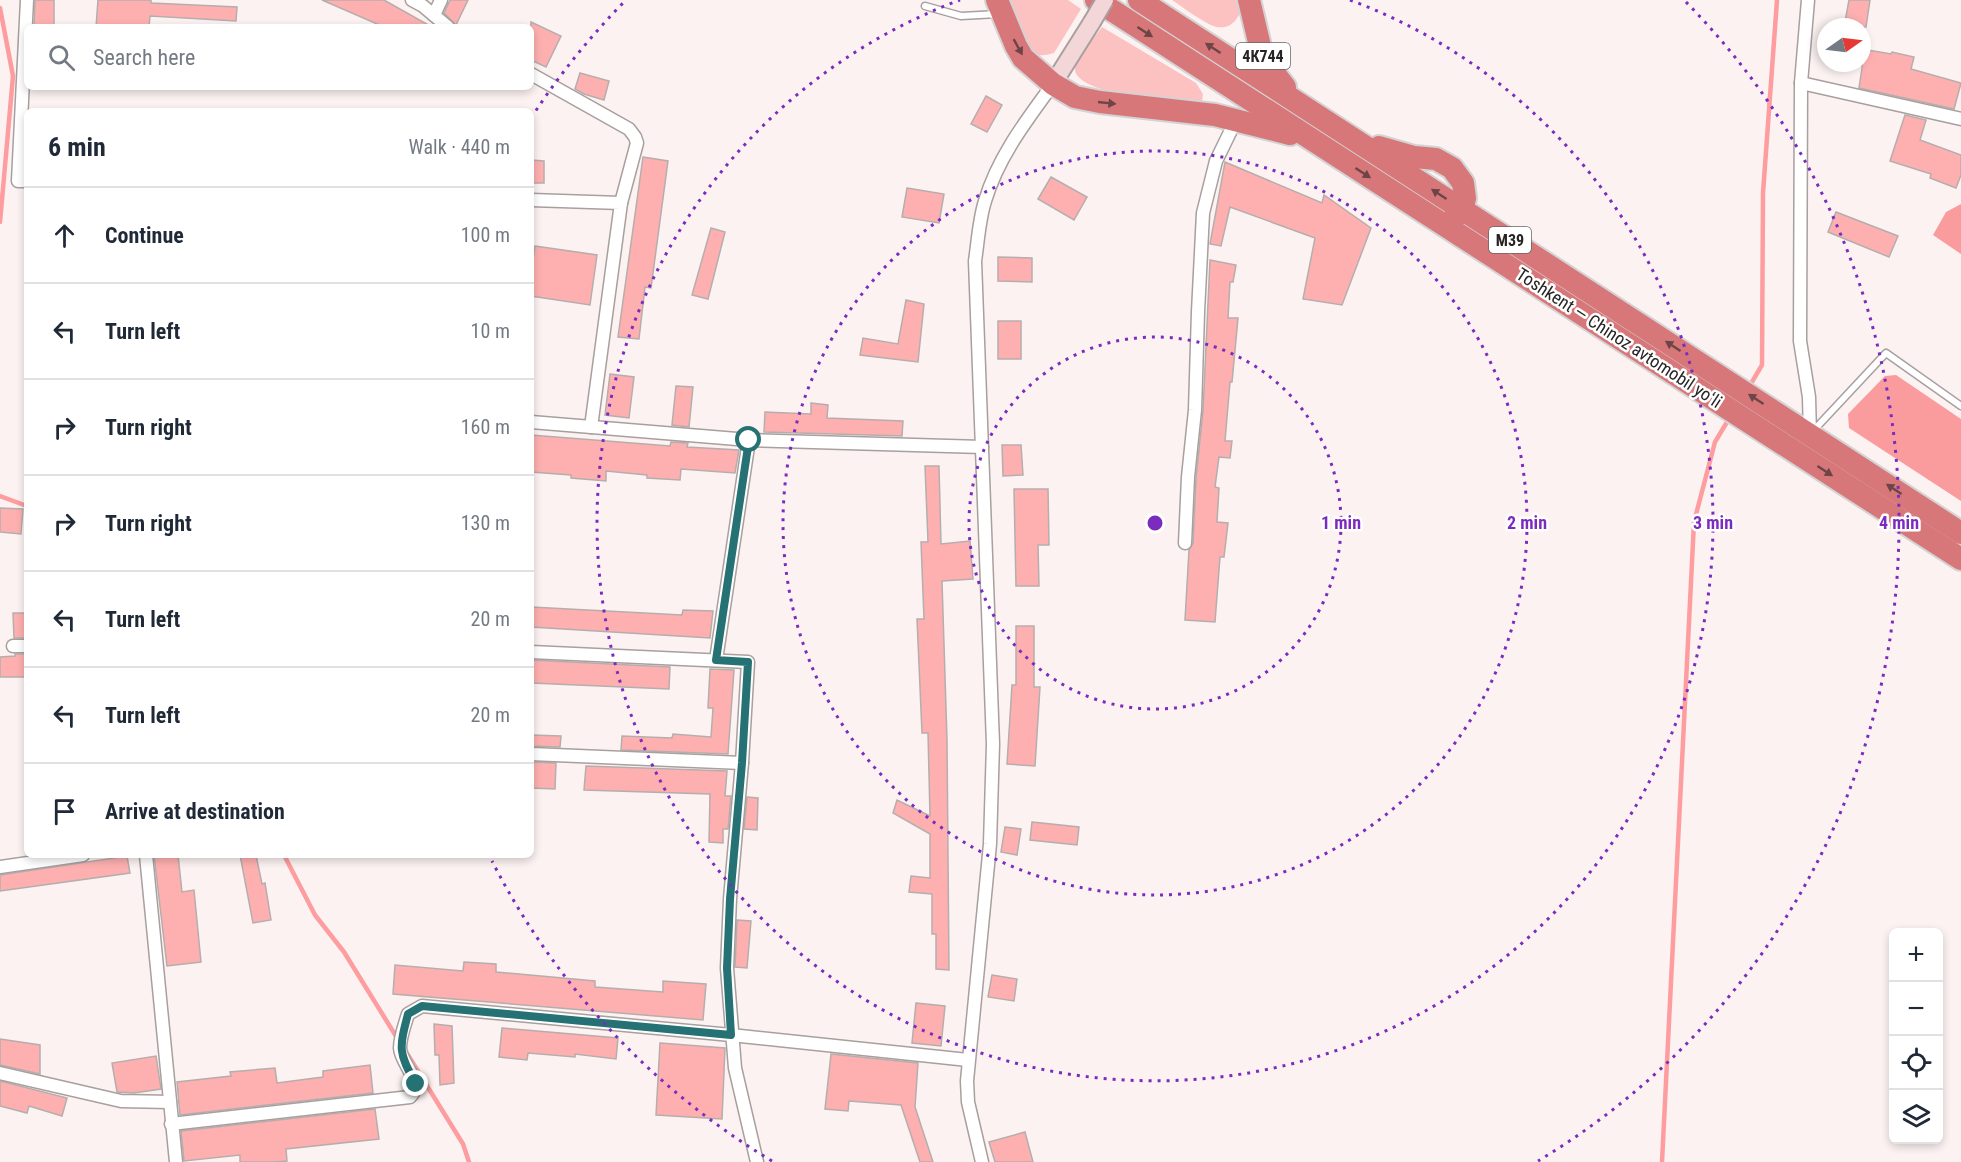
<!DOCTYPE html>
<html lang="en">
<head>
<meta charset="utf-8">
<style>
	:root { --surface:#fff; --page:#f2f2f3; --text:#1f2937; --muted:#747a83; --line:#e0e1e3 }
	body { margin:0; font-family:"Roboto Condensed",sans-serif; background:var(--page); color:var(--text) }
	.controls { position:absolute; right:18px; bottom:18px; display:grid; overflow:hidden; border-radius:9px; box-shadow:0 3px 9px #0003 }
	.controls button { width:54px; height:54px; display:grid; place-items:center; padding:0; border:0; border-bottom:2px solid var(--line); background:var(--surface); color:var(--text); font:30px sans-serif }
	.compass { position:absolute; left:1817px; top:18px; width:54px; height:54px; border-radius:50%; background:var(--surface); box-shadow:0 3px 9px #0003; rotate:76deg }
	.stop { position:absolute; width:18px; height:18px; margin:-14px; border:4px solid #267174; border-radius:50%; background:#fff }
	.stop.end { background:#267174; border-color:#fff; box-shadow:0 2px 6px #0008 }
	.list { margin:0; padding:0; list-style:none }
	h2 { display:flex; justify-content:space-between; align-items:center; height:78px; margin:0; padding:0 24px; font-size:26px }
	h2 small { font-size:20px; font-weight:400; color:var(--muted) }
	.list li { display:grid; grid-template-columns:39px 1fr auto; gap:18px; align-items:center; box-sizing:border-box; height:96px; padding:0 24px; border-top:2px solid var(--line) }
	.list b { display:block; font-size:22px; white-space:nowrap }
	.list em { font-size:20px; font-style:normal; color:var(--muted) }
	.icon { flex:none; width:33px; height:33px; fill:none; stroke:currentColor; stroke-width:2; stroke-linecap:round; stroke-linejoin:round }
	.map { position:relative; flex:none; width:1961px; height:1162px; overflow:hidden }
	.search { position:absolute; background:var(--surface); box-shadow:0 3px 9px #0003; left:24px; top:24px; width:510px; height:66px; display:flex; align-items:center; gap:15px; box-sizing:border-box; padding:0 21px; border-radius:9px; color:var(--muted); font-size:22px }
	.panel { position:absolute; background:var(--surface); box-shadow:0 3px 9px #0003; left:24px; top:108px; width:510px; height:750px; border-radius:9px }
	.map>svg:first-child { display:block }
</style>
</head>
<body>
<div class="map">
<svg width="1961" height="1162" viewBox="0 0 1961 1162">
	<rect width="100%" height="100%" fill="#fcf2f2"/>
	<!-- green -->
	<g fill="#fcc1c1">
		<path d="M1010,0h58l13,9 -27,44c-5,1 -10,3 -15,2 -13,-3 -25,-43 -29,-55z"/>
		<path d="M1172,0h70c0,14 -8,30 -25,27 -9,-1 -36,-21 -45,-27z"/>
		<path d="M1102,27l94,56 7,11 -1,7 -4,3c-23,-3 -119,-8 -123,-34 -1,-12 20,-33 27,-43z"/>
	</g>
	<!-- forest -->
	<g fill="#fa9b9d">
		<polygon points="1961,204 1961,254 1933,235 1946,212"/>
		<polygon points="1896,375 1961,419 1961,501 1849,428 1848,414 1885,376"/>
	</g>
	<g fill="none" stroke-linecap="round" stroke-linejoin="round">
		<!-- stream -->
		<g stroke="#fd9d9f" stroke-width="4.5">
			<polyline points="0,8 13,76 0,222"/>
			<polyline points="1749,387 1762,365 1763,193 1777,0"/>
			<polyline points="0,496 27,506"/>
			<polyline points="284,855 315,915 344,952 399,1041"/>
			<polyline points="408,1055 463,1144 469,1162"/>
			<polyline points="1662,1162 1694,522 1715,442 1730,417"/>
		</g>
	</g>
	<!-- building -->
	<g fill="#feb0b0" stroke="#b6adad" stroke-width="1.5">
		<polygon points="35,0 54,0 54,27 34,27"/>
		<polygon points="98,0 151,0 151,3 237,7 236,21 150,16 149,27 96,27"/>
		<polygon points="322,0 384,0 432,27 384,27"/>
		<polygon points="450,0 468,0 456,25 444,13"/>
		<polygon points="1849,0 1870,0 1866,27 1844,27"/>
		<polygon points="531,22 561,36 546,67 531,60"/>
		<polygon points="1862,49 1891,54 1892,52 1914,57 1911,69 1961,83 1954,109 1859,88 1862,68"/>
		<polygon points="580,73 609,81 604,100 584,94 575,89"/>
		<polygon points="986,96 1002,105 987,132 971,124"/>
		<polygon points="1905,115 1926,120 1920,140 1961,155 1961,175 1956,188 1930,178 1931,174 1890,161"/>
		<polygon points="643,157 668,161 651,288 645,287 639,339 618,337"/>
		<polygon points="531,160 544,161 544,183 531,183"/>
		<polygon points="1225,162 1322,203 1324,195 1371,228 1342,305 1303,299 1315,238 1230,207 1221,246 1210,244"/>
		<polygon points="1051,177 1087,197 1074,220 1038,199"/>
		<polygon points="907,188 944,194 939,223 902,217"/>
		<polygon points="1836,212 1898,236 1889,257 1828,232"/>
		<polygon points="711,228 725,232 708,299 692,295"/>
		<polygon points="535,246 597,255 590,305 531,296 531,273"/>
		<polygon points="998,257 1032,258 1032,282 998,281"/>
		<polygon points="1210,260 1236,265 1233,282 1230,282 1228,318 1238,318 1232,382 1230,382 1225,441 1232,441 1230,458 1219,457 1215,487 1219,488 1217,522 1228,523 1224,557 1220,557 1215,622 1185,620 1189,550 1193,543 1196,478 1203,411"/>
		<polygon points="906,300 924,304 918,362 860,355 863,338 898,344"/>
		<rect x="998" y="321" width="23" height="38"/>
		<polygon points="610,374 634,377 629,418 605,415"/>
		<polygon points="676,386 693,387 689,427 672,425"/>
		<polygon points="811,403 828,405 827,418 903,421 902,436 764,432 765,412 811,414"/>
		<polygon points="531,435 670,446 671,442 688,443 687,447 739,450 735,473 681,469 680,480 647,478 647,475 606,471 606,481 571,478 571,475 531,472"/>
		<polygon points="1002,445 1021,445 1023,475 1003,476"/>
		<polygon points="925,466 939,466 941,544 970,541 973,579 942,581 947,740 949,970 936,969 936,934 932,934 932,894 909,892 911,876 930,878 930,834 893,813 897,800 930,816 928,733 922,733 917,619 924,619 921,542 928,542"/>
		<polygon points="1014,489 1048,489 1049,545 1038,545 1039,586 1016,586"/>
		<polygon points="0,508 23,509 21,534 0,532"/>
		<polygon points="531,607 682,615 683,610 713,611 710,638 531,627"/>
		<polygon points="13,613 25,613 25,616 27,615 27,638 14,638"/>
		<polygon points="1016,626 1034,626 1034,687 1040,687 1035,766 1007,764 1012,685 1016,685"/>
		<polygon points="15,654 27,654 27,677 0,677 0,657 15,656"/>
		<polygon points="531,660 670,667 669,689 531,683"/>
		<polygon points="710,669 734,670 728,754 621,750 622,736 672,738 673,734 711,737 713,708 708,708"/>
		<polygon points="531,735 561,736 560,747 531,746"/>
		<polygon points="531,762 556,763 555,789 531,788"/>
		<polygon points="586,766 727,771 725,796 731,796 728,829 723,829 723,843 709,842 710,794 584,790"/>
		<polygon points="747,797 758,798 757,830 744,829"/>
		<polygon points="1032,822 1079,827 1077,845 1030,840"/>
		<polygon points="1005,827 1021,829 1017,855 1001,852"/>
		<polygon points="154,855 178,855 182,892 194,890 201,962 167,966"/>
		<polygon points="240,855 256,855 262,884 265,883 271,920 253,923"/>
		<polygon points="127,856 130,873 0,891 0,875"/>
		<polygon points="737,920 751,921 747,968 735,967"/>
		<polygon points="464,962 496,964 496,972 595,981 595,987 663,992 663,981 706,984 703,1020 393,994 395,965 463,971"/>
		<polygon points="992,975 1017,979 1014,1001 988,997"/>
		<polygon points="916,1003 945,1006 941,1046 912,1043"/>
		<polygon points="434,1024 452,1026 454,1083 440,1085 439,1055 435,1055"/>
		<polygon points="502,1028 618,1038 616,1059 575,1054 575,1057 528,1053 527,1060 499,1057"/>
		<polygon points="0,1039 40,1045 40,1074 0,1065"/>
		<polygon points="660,1043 725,1048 722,1119 656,1115"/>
		<polygon points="831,1054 918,1063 915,1107 933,1162 920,1162 901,1105 849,1101 848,1111 825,1109"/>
		<polygon points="156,1056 161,1089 134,1093 117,1092 112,1063"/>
		<polygon points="370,1065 373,1093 180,1115 177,1082 231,1076 230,1072 275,1068 277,1083 323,1077 323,1071"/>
		<polygon points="0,1081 67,1098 62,1116 29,1106 27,1113 0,1106"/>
		<polygon points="375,1109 379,1139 286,1149 287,1161 275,1162 240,1162 240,1155 184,1161 181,1131"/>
		<polygon points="1025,1132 1033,1162 995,1162 989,1142"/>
	</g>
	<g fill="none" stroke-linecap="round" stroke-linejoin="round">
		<!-- lane casing -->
		<g stroke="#a89f9f" stroke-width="9">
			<g id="lane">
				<polyline points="925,6 961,16 998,14"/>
				<polyline points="1814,430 1886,353 1961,406"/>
			</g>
		</g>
		<!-- street casing -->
		<g stroke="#a89f9f" stroke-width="15">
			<g id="street">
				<polyline points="412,0 423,6 448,27"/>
				<polyline points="1808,0 1801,83 1800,341 1809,397 1810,435"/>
				<polyline points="434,15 441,0"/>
				<polyline points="531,74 629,129 635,137 637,143 621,203"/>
				<polyline points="1801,83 1961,119"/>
				<polyline points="27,181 18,181 27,0"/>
				<polyline points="531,200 621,203 591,427"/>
				<polyline points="531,422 749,440 982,447"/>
				<polyline points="1185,543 1188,477 1195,410 1198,312 1203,213 1216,161 1236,120"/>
				<polyline points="13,646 27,646"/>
				<polyline points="531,652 748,662 742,763 730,899 727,968 735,1068 757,1162"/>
				<polyline points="716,660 749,440"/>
				<polyline points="531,754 742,763"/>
				<polyline points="146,855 176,1162"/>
				<polyline points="0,867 83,855"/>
				<polyline points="0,1073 121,1101 170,1102"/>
				<path d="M171,1124l239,-27c15,-15 -9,-32 -10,-49 0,-11 5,-24 8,-34l14,-8 309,29 237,25"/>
				<path d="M982,1162l-14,-60 -1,-21 23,-237 3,-100 -18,-483c3,-20 4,-41 10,-60 13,-44 41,-80 68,-117"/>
			</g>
		</g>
		<!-- secondary casing -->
		<g stroke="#a89f9f" stroke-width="20">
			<polyline id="secondary" points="1053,84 1092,22"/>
		</g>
		<!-- highway casing -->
		<g stroke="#d4d3d3" stroke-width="26">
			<g id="highway">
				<polyline points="997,0 1016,46 1023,58 1053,84 1075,97 1100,102 1215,115 1290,134"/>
				<polyline points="1096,0 1961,559"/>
				<polyline points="1139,0 1961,533"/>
				<polyline points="1249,0 1263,59 1285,87"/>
				<polyline points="1379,147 1414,157 1436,159 1452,168 1463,183 1465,198 1462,210 1454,218"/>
			</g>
		</g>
		<!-- lane -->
		<use href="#lane" stroke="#fff" stroke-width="6"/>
		<!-- street -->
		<use href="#street" stroke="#fff" stroke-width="12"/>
		<!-- secondary -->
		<use href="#secondary" stroke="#f3d6d7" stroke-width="16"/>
		<!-- highway -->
		<use href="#highway" stroke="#d8777a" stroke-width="22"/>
		<!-- secondary-bridge casing -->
		<g stroke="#a89f9f" stroke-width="20" stroke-linecap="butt">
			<polyline id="secondary-bridge" points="1092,22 1105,0"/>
		</g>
		<!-- secondary-bridge -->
		<use href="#secondary-bridge" stroke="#f3d6d7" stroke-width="16"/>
	</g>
	<!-- one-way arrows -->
	<defs><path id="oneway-solid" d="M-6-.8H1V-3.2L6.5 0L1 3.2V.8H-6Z" transform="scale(1.5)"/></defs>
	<g fill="#6e4546">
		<use href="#oneway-solid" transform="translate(1145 32) rotate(33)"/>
		<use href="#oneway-solid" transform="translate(1018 47) rotate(61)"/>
		<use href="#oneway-solid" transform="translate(1213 48) rotate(-147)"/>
		<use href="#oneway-solid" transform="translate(1107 103) rotate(6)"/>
		<use href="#oneway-solid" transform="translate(1363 173) rotate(33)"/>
		<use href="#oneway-solid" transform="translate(1439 194) rotate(-147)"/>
		<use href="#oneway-solid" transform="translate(1673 346) rotate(-147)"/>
		<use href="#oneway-solid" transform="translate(1756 399) rotate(-147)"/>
		<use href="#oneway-solid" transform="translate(1825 471) rotate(33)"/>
		<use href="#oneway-solid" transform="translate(1894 489) rotate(-147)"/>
	</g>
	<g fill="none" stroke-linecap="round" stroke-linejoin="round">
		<!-- route -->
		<path stroke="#267174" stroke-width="8" d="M416,1084c-18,-31 -17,-36 -8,-70l14,-8 309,29 -4,-67 3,-69 12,-136 6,-101 -32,-2 33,-220"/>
	</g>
	<!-- distance rings -->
	<g fill="none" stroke="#7b2cbf" stroke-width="3" stroke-dasharray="3 6">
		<circle cx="1155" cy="523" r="186"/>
		<circle cx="1155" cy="523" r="372"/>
		<path d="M1350 0A558 558 0 1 1 960 0"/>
		<path d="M772 1161A744 744 0 0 1 492 861M531 118A744 744 0 0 1 624 2M1686 2A744 744 0 0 1 1538 1161"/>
	</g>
	<g text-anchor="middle" stroke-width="5" stroke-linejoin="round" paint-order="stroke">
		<!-- shield labels -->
		<g fill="#fff" stroke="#686666" stroke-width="1.5">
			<rect x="1236" y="43" width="54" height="26" rx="4.5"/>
			<rect x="1489" y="227" width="42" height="26" rx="4.5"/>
		</g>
		<g font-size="16" font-weight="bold" fill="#272424">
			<text x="1263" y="62">4К744</text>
			<text x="1510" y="246">M39</text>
		</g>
		<!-- street labels -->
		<g font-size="18" fill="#272424" stroke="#fff">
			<text transform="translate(1619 338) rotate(33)" y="6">Toshkent — Chinoz avtomobil yoʻli</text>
		</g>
	</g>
	<circle cx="1155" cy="523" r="9" fill="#7b2cbf" stroke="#fff" stroke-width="3"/>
	<g font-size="18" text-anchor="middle" font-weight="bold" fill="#7b2cbf" stroke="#fff" stroke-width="5" stroke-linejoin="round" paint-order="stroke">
		<text x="1341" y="529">1 min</text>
		<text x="1527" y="529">2 min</text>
		<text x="1713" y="529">3 min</text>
		<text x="1899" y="529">4 min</text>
	</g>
</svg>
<div class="controls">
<button>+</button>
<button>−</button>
<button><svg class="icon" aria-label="locate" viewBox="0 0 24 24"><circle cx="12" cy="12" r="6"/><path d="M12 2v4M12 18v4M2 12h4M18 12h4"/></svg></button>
<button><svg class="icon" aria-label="layers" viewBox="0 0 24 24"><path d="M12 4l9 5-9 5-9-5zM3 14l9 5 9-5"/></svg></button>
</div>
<svg class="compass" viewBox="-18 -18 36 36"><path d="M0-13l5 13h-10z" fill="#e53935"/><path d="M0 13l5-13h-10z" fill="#747a83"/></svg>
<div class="stop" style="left:749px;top:440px"></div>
<div class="stop end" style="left:416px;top:1084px"></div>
<div class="search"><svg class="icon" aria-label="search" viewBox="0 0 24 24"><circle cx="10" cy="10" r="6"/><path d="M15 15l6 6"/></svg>Search here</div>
<section class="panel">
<h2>6 min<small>Walk · 440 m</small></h2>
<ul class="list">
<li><svg class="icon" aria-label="ahead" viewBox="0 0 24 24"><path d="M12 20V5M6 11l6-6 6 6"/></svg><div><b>Continue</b></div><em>100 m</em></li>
<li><svg class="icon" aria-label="left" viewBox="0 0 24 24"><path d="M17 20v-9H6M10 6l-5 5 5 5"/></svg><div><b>Turn left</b></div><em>10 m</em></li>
<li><svg class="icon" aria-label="right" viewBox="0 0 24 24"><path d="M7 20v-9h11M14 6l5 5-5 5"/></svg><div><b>Turn right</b></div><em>160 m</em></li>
<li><svg class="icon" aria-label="right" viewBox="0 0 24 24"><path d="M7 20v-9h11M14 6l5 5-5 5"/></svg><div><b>Turn right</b></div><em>130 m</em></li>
<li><svg class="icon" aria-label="left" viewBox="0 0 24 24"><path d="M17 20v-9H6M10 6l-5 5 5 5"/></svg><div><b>Turn left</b></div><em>20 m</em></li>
<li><svg class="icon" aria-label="left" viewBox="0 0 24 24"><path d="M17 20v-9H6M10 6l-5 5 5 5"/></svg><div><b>Turn left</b></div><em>20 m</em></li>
<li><svg class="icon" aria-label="arrive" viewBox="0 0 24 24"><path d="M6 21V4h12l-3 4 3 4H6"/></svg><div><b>Arrive at destination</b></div></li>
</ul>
</section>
</div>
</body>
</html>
